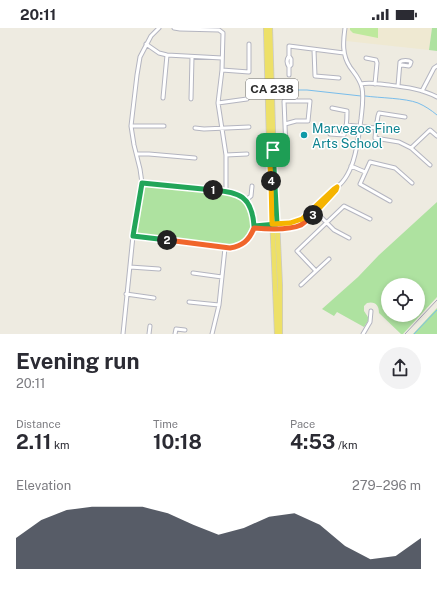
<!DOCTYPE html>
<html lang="en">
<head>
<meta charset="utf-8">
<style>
  :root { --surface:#fff; --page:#f2f2f3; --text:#2b2b33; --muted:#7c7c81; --accent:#111827 }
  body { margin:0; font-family:"Public Sans",sans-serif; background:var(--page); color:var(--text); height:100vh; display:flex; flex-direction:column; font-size:15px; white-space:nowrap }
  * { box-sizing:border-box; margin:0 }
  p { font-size:13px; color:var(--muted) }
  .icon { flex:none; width:22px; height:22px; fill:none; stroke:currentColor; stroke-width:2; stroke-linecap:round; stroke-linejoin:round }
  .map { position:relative; height:306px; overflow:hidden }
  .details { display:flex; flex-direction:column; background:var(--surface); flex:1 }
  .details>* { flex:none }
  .controls { position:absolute; left:381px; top:250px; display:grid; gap:8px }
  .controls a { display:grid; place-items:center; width:44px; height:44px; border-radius:50%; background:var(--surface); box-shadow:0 2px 6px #0003; font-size:20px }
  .pin { position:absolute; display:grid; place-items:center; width:34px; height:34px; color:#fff; margin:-17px; border-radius:8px; box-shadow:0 2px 6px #0006 }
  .km { position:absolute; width:20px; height:20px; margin:-10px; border-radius:50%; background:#222; color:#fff; font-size:11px; line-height:20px; text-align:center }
  .round { display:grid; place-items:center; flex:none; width:42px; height:42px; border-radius:21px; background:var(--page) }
  .summary { display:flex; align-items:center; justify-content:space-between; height:68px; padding:0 16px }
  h1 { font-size:22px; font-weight:700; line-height:30px }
  .stats { display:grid; grid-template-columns:repeat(3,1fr); gap:6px; height:68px; padding:4px 16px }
  .stats div { display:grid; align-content:center }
  .stats b { font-size:20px; font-weight:700 }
  .stats small { font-size:11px; font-weight:400 }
  .stats p { font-size:11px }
  .chart { height:112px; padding:8px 16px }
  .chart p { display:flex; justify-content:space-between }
  .chart svg { width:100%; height:72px; margin-top:4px; fill:var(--accent); opacity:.7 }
  .status { display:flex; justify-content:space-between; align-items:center; height:28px; padding:0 20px; background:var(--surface); direction:ltr }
  .status svg { height:11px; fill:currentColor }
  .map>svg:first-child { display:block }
</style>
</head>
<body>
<div class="status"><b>20:11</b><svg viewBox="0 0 49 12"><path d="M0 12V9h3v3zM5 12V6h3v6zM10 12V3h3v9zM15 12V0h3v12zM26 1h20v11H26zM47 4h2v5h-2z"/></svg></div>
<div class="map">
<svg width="437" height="306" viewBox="0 0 437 306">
  <rect width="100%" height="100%" fill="#eeebe1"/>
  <path fill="#efe9d2" d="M347,0h85l-3,22 -83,-9z"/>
  <path fill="#aee2a0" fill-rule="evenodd" d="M432,0h5v23l-8,-1z
    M145,157l87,9c4,2 8,3 11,7 8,8 13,29 2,38 -6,5 -13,5 -21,6l-87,-11z
    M437,174v95l-34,37h-2l-22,-21c0,-8 -4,-12 -12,-10l-3,3v5c6,9 6,7 0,16l-27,-15 -3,4 -12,-7 36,-32 21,-22zM388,257h30v30h-30z
    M437,280v26h-24z"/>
  <path fill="#bee99d" d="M350,0h28v10l-25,-5 -3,-3z"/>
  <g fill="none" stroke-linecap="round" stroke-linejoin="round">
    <path stroke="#79bdeb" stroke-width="1" d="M276,62h31l54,6
      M365,68c15,2 40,2 53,7 7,3 13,7 19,12
      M414,306l23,-24"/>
    <g stroke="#b4b5c0" stroke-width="5">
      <path id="minor" d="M174,0l6,1 39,1 4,3 -1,37 -4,33 8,52v36
        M146,16l13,9 8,2 55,3
        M314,22l1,26 24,2
        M289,28c-3,4 -2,8 0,11
        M366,30l10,2 1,3 -2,21
        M222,42l27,2v-28
        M289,47v-8l2,-2v-6l-2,-3v-10l55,7
        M361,56c9,-2 18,0 28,1 16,2 33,4 48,12
        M398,58l2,-24c2,-2 9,-2 11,0l-1,3 -1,1 -7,-1 -2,1
        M422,63l12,-23 3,-2
        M163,70l4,-43
        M191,71l1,-42
        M218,75l29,-4
        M346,97l30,3 -1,10 24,4 12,6 19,17
        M131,98h33
        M195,100l9,1 45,-2
        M376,100l2,-12 1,-3 26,4
        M330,106l14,1c3,-7 3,-16 3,-24l-15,-3
        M411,120l19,-18 7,6
        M273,122l13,-1 -2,-48h26l-2,20h-12l-11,3
        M137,126h12l46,4
        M226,127l21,-1
        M351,138l14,6
        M246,172l5,-4 1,-10
        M390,173l-30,-17 10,-22 25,6 17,15
        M315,183l19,19 15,8
        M254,197l36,-2 8,-2 8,-5 28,-27c21,-12 24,-49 27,-70 1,-10 3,-21 1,-31 -2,-9 -7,-14 -12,-21 -8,-12 -7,-25 -5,-39
        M254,200c12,1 35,2 46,-3 13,-6 26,-24 36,-35l1,-3
        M133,208l97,12c18,-3 27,-15 22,-34 -1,-4 -3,-11 -6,-14 -5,-5 -13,-7 -20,-9l-84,-8
        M130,239l29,2
        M316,243l13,-12
        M193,245l29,4
        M301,257l15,-14 -19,-20 47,-45 26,13
        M126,266l28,4
        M189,274l30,3
        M123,306l10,-98 9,-53 -2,-14 -6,-24 -3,-19 6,-51 3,-18 11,-21 8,-8
        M149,306l1,-8
        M175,306l1,-5 9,1
        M212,306l7,-29 6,-57
        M363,306l7,-12 1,-11"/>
    </g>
    <g stroke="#c9c9c9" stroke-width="6">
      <path id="major" d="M266,0l3,113 8,193
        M270,0l3,104 7,154v48"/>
    </g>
    <use href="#minor" stroke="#fff" stroke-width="3"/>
    <use href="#major" stroke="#ede068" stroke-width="4.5"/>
    <path stroke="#a4a4b7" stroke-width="1" d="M405,306l32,-34"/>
  </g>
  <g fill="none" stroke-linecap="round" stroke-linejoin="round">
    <g stroke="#fff" stroke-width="8">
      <path id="split-1" d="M213,162c26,2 39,6 41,36l23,-2 -4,-74"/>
    </g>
    <g stroke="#fff" stroke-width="8">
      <path id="split-2" d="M167,212l-34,-4 9,-53 71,7"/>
    </g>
    <g stroke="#fff" stroke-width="8">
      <path id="split-3" d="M167,212l63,8c12,-2 19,-7 24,-20 12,1 36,2 47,-3 4,-3 8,-7 12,-10"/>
    </g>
    <g stroke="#fff" stroke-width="8">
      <path id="split-4" d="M271,153l1,43 18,-1 12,-4 32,-30 3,-2 -1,3 -23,25"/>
    </g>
    <g stroke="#fff" stroke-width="8">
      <path id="split-5" d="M271,153l-2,-31h4"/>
    </g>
    <use href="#split-1" stroke="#22a559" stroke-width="5"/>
    <use href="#split-2" stroke="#22a559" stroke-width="5"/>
    <use href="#split-3" stroke="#f0652b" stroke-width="5"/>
    <use href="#split-4" stroke="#f5b400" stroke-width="5"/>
    <use href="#split-5" stroke="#f5b400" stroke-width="5"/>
  </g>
  <circle fill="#0f9aa8" stroke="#fff" stroke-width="1.5" cx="304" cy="107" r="4"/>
  <g text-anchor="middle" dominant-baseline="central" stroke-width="3" stroke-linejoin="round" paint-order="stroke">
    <rect fill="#fff" stroke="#6d6d6d" stroke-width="1" x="246" y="51" width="52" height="20" rx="3"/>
    <g font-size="12" font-weight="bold" fill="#2e2e2e">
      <text x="272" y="61">CA 238</text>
    </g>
    <g font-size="13" fill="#0d838f" stroke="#fff" text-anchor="start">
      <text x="312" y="100">Marvegos Fine<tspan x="312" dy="15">Arts School</tspan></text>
    </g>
  </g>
</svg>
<div class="controls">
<a><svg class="icon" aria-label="locate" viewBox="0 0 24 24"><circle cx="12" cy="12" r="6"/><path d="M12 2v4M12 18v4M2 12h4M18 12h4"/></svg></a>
</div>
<div class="pin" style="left:273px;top:122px;background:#1e9e55"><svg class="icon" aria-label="arrive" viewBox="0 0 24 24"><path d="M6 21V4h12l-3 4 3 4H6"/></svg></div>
<b class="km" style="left:213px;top:162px">1</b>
<b class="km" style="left:167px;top:212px">2</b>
<b class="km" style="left:313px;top:187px">3</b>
<b class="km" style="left:271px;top:153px">4</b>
</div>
<section class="details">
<div class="summary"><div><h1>Evening run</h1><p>20:11</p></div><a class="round"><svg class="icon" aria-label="share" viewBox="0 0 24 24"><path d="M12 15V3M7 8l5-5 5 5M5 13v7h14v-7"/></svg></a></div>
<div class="stats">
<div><p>Distance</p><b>2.11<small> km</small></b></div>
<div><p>Time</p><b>10:18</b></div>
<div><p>Pace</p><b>4:53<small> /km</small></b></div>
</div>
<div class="chart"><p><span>Elevation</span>279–296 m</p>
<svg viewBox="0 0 160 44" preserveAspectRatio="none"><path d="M0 44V25L10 14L20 8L30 6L40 6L50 6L60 10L70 17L80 23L90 19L100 12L110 10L120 17L130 30L140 38L150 36L160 25V44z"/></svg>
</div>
</section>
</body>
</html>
